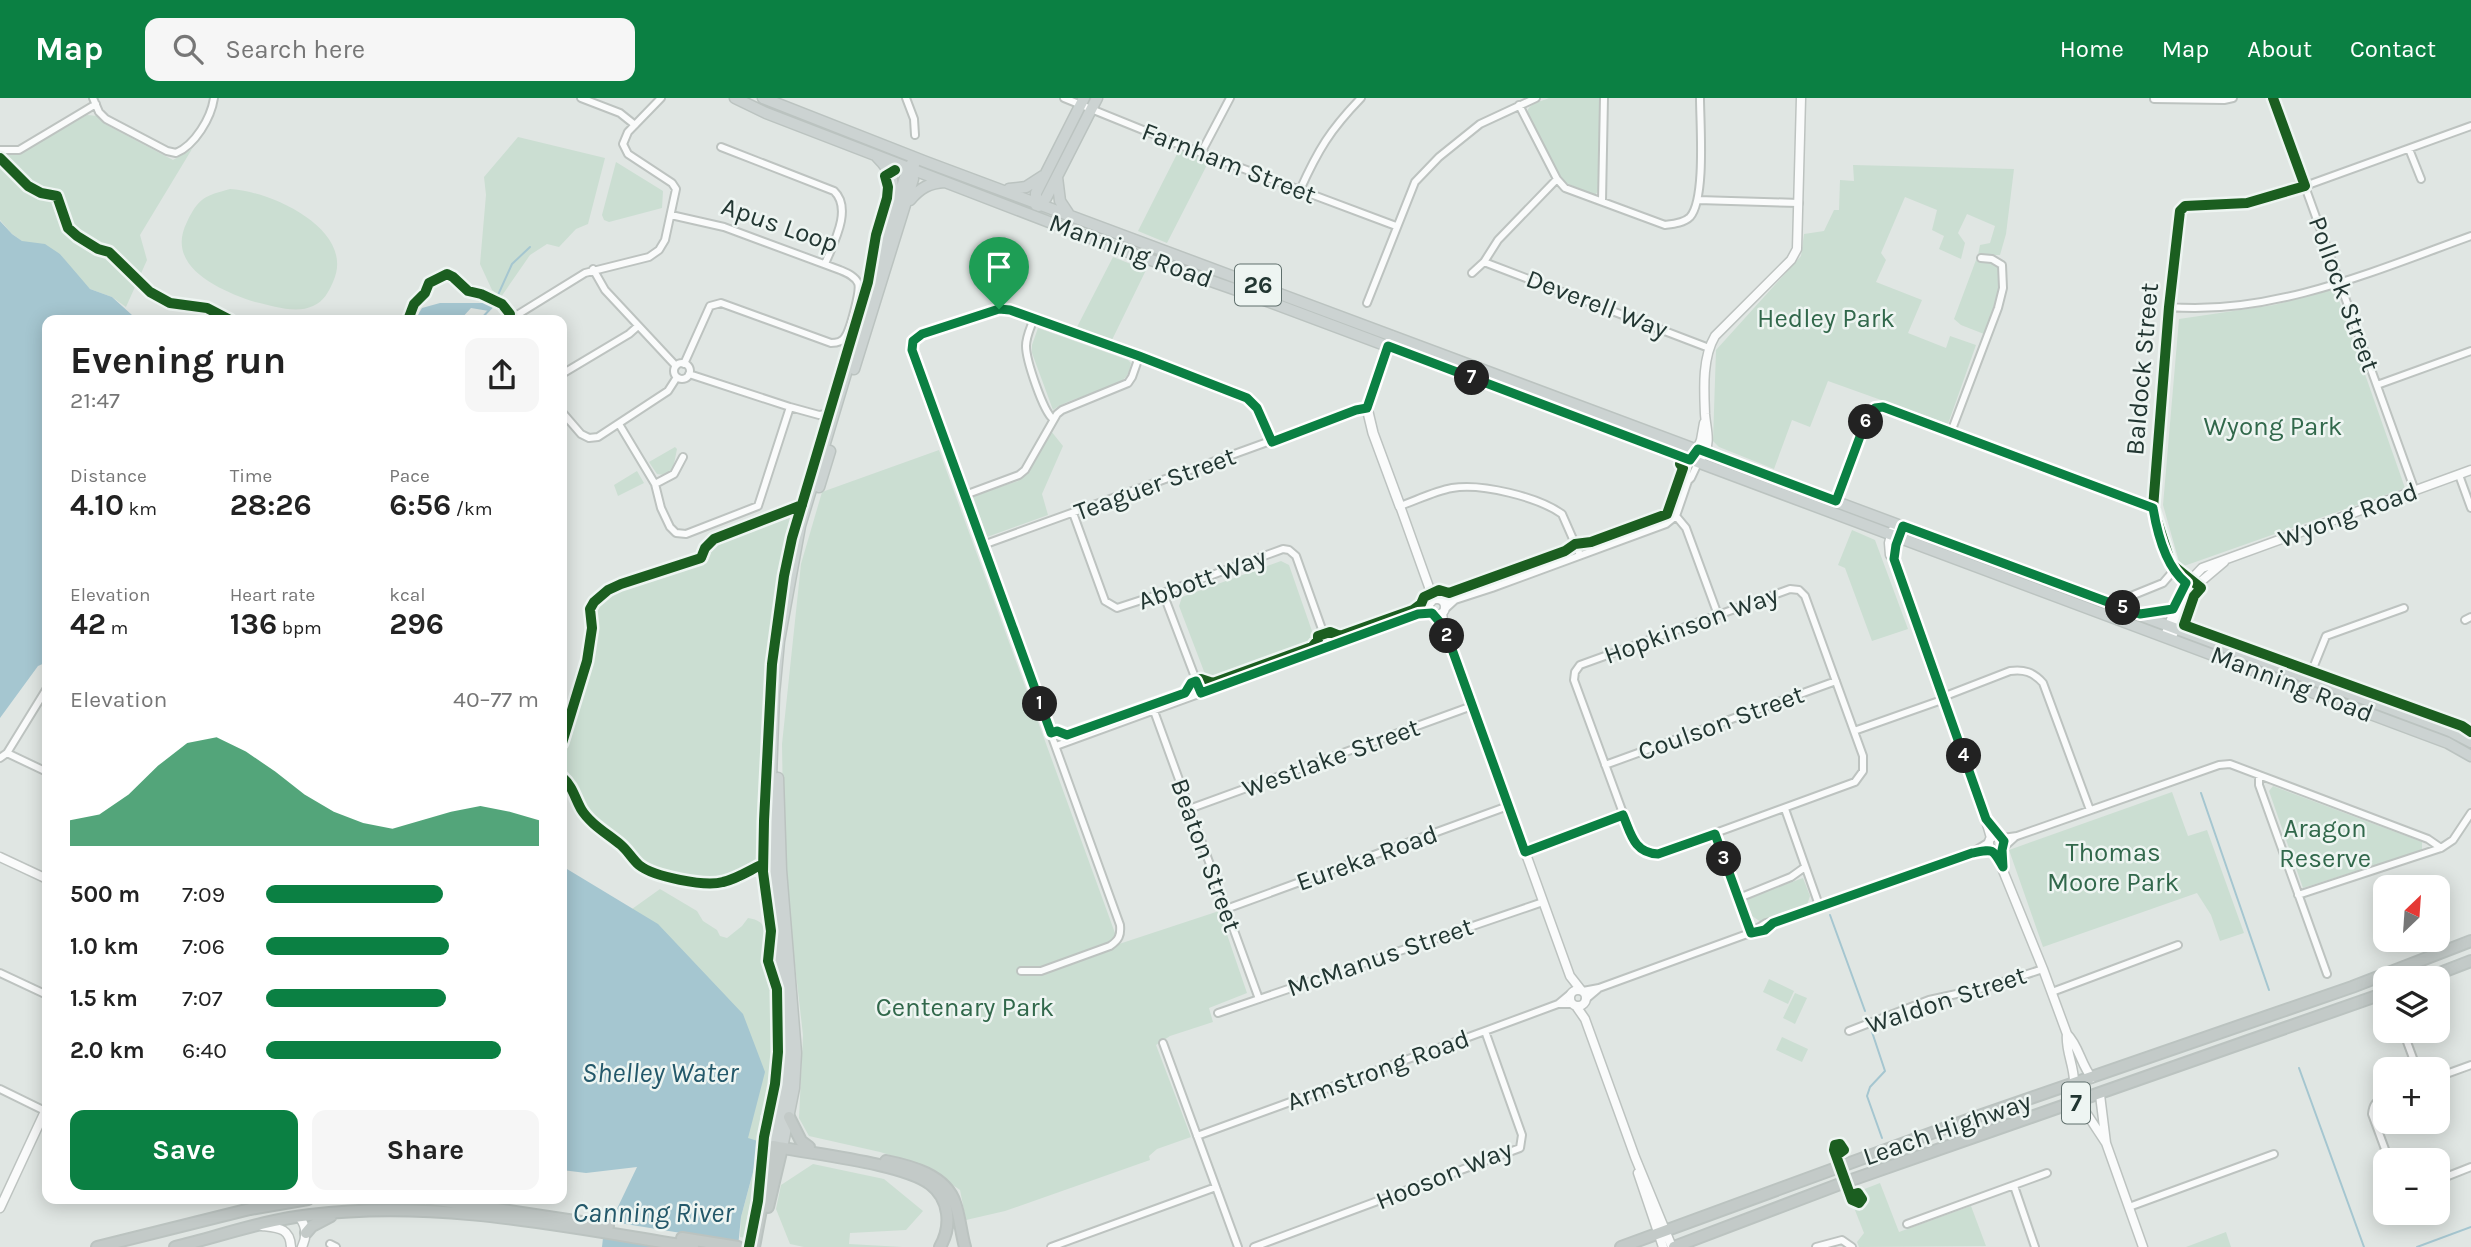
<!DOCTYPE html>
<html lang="en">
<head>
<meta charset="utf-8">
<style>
  :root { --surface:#fff; --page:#f6f6f6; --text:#222; --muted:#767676; --accent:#0b8043 }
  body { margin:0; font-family:Karla,sans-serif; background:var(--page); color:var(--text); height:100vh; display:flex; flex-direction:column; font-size:26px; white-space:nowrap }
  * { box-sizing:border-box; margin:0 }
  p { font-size:23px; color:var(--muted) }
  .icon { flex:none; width:38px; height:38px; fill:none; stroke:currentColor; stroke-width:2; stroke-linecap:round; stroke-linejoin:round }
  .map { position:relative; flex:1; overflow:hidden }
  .panel { position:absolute; left:42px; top:217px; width:525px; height:889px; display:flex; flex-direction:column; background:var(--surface); border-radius:14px; box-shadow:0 4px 18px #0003 }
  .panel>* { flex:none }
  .needle { width:46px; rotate:25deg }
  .fabs { position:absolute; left:2373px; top:777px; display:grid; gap:14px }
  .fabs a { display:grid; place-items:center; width:77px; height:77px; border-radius:14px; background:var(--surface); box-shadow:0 4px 18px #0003; font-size:35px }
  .pin { position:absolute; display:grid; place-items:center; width:60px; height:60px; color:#fff; margin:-72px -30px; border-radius:50% 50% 50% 0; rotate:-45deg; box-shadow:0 0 7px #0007 }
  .pin .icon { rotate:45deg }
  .km { position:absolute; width:35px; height:35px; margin:-18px; border-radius:50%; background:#222; color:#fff; font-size:19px; line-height:35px; text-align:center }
  .round { display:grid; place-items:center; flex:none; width:74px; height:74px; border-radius:14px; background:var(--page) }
  .head { display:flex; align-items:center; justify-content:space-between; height:119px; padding:0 28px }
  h1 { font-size:38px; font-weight:700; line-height:52px }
  .metrics { display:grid; grid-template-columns:repeat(3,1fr); gap:10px; height:119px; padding:7px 28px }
  .metrics div { display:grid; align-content:center }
  .metrics b { font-size:30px; font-weight:700 }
  .metrics small { font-size:19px; font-weight:400 }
  .metrics p { font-size:19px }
  .chart { height:196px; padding:14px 28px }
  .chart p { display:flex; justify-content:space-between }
  .chart svg { width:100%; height:126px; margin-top:7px; fill:var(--accent); opacity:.7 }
  .action { display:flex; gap:14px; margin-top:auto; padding:14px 28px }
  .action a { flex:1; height:80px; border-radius:14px; background:var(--accent); color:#fff; font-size:28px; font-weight:700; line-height:80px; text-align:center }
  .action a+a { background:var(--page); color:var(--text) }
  ul { padding:0 28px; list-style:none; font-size:23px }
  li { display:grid; grid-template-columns:112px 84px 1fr; align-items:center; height:52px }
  li i { height:18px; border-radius:9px; background:var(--accent) }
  header { display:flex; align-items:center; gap:42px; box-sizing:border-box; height:98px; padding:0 35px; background:var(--accent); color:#fff }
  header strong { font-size:33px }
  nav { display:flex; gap:38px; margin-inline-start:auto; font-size:24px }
  .search { width:490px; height:63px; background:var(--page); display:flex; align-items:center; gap:18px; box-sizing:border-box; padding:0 24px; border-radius:14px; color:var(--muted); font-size:26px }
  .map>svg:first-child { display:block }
</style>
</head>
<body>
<header>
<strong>Map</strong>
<div class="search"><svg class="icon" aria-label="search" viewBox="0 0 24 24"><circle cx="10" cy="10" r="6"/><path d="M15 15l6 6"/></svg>Search here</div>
<nav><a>Home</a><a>Map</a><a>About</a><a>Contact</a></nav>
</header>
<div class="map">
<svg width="2471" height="1149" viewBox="0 0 2471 1149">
  <rect width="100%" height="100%" fill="#e0e6e3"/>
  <path fill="#cbded2" d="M1549,0h52l-2,91 -3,5h-4l-28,-12 -37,-67c0,-12 13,-13 22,-17z
    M87,17l11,1 7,8 68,36 19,-11 -52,86 7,25 -21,47 -14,-10 -22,-8 -9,-8 -21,-27 -37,-12 -12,-9 -11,-13v-69l11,3 20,-7z
    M518,39l87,21 -17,66 -12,5 -17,18 -12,-3 -17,11 -29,42 -9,-7 -12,-26 6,-69 -2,-18z
    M1179,52l30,11 -42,82 -29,-12z
    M616,64l47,29 -1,17 -53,14 -5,-2 -2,-5z
    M1853,67l161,4 -8,65 -6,21h-22l2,-10 10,-2 5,-17 -28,-12 -9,19 7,10 -4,16 -22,-10 5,-13 -12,-6 5,-20 -32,-13 -24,56 5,7 -10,22 46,18 -14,33 38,15 4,-12 26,9 -28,79 -120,-43 -18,46 -18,-7 -18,49 -55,-22 -6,-6 3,-91 85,-94 3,-22 20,-3 10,-21h5l1,-30 14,1z
    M230,91c41,2 127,41 103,93 -5,11 -9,19 -20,24 -17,8 -40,0 -58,-4 -34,-11 -91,-35 -68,-80 12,-25 18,-26 43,-33z
    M1113,159l33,13 -34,70 -35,-13z
    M1976,162l18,3 5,4c2,24 -7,45 -15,67l-23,-9 -7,-6z
    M2335,191l70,199 -221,78 -4,-1 -17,-60 16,-186 95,-14z
    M1038,230l90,32 3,3c-1,5 -2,11 -6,15 -12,13 -54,18 -72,32l-21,-57v-8z
    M1051,333l12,15 -21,48 6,21 -61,22 -14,-41 45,-15z
    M675,349l2,2 -4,20 -9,6 -7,-1 -8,-12z
    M939,352l180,494 100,-33 28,82 -38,15 4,14 -43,14 -14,9 35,92 -34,12 -8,7 1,4 -145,51 -39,9 -6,-30 -35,-24 -45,-14 -71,-16 -10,-18 4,-83 -19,-166 -2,-125 19,-180 21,-72z
    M637,373l7,12 -26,13 -4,-11z
    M796,412l-8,30 -19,105 -8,218 -32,16 -14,3 -25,-3 -49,-15 -7,-10 -28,-25 -20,-21 -9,-22 -13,-15 -2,-13 14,-38 2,-16 9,-28 7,-32 2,-14 -3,-17 7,-13 28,-16 17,-3 33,-13 17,-2 22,-25 32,-11z
    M1852,432l23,10 33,89 -36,12 -27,-73 -7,-3z
    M1281,463l8,4 24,69 -2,7 -100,37 -6,-4 -26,-68 3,-9z
    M2273,688l149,56v8l-119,38 -34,-97z
    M2172,694l16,44 19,-6 37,103 -24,8 -9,-26 -14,-22 -154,54 -34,-97z
    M1803,780l7,18 -3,9 -46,17 -9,-6 -7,-17z
    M660,791l37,22 6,10 14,9 3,6 7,2 15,-12 6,-8c28,4 11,24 14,43 2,12 11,23 13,35 8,39 -2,82 -9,120l-6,-1 2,34 -15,70 -1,19 -6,-1 1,-20 20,-74 -13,-4 -116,-230z
    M1769,881l25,12 -6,13 -25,-12z
    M1795,895l12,5 -12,26 -12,-6z
    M1782,939l26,12 -6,13 -26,-12z
    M813,1066l71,15 39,32 -17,19 -56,3 -1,11 54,3h-99l-14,-3 -14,-35 5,-24z
    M1880,1085l19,49 72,-26 15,40 -127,1 -2,-5 7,-9 -15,-38z
    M2226,1134l5,15h-45z"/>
  <path fill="#a5c6d0" d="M0,123l12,13 10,7 23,3 15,10 30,35 22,8 20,18 12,5h-97v342l-9,4 -38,52z
    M440,205h46l7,3 -4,5 -18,-3 -11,12h-45l7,-12z
    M562,768l96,58 85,90 22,58 -17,66 13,4 -20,75 -3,30h-136l1,-9 34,-71 -51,6 -24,-3z"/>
  <path fill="#e0e6e3" d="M607,1123l136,22 -1,4h-81l-61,-10z"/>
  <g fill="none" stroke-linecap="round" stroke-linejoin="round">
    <path stroke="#a5c6d0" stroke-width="2" d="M480,222l13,-14 19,-42 18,-17
      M2201,695l68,197
      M1830,817l35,96
      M1872,934l13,39 -15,16 -3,9 15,42
      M2299,970l65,179
      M2417,1149l54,-20"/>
    <g stroke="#bdc3c0" stroke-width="10">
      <path id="minor" d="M93,0l6,14 7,7 61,32 9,2c19,-8 35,-35 38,-55
        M581,0l39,15 15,12
        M906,0l8,21 1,16
        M1064,0l116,47 216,81
        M2273,0l142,393
        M2154,1l70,1 9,-2
        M1519,7l38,74 8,9 100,37c8,-1 19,-2 25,-8 16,-18 10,-94 10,-119
        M721,49l113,44c19,18 -1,53 -9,73
        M2409,51l12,30
        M0,52h19l77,-46
        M1201,55l29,-55
        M1300,92c18,-40 30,-60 61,-92
        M1698,102l101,3
        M1602,103l2,-103
        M671,117l53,12 116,43c7,3 15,6 18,13 3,7 -8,47 -13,54 -3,5 -9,6 -14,6l-110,-40 -11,3 -26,58
        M1484,164l225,86
        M593,171l12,21 71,76
        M1472,175l12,-11 14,-22 59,-61
        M1367,205l48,-121 24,-25 41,-33 56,-26
        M2169,209c102,9 208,-37 302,-71
        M1034,220c-3,9 -8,18 -8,28 0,14 17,65 27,73
        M509,222l76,-47 64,-16 10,-7 6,-10 11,-51 -4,-6 -44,-29 -5,-10 5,-12 33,-34
        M674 273a8 8 0 1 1 16 0a8 8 0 1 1-16 0Z
        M562,276l67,-40 9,-8
        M689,276l101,33 29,8 15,-2
        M2377,287l94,-34
        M562,314l19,22 8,4 9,-1 70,-46 9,-14
        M619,326l36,60 6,24 9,19 6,6 10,1 72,-28 32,-99
        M1951,334l47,-124 5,-20 -1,-23 -10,-6 -11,-1
        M1698,365l-7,15 -3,3 -12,35 10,12 32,87
        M2459,377l12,33
        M1688,383l-2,-5 4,-16
        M655,386l19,-10 9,-17
        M965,397l54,-20 6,-5 32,-56 5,-4 66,-27 4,-6 7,-20
        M1836,403l33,-86 4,-6 10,-2 270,101
        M1400,408c17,-6 35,-15 52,-18 30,-5 86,9 110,26l18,41
        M1073,415l32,88 12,7 46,-15 120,-44 6,1 7,6 32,90
        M983,447l373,-135 11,-2
        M2189,488l-9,-8 -12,-20 -15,-50 16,-201 11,-96 5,-5 62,-3 58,-17 166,-60
        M1790,491l9,1 6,6 58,160v15l-8,11 -197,72 -11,-1 -13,-10 -60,-163 1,-8 5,-7z
        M1163,495l38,100
        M2131,498l32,-13 12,-14
        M1442,502h13l37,-12 174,-64 10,-8
        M1444,512l11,-10
        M2465,522l6,-3
        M2309,580l17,-42 78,-28
        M1154,613l105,288
        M1854,633l85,-30 9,-6 62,-24c14,-2 23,1 33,12l47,127
        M1056,648l362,-132 14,-1
        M7,655l40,19
        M0,660l7,-5 40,-65
        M1605,667l231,-84
        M2259,677v10l68,189
        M1189,711l283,-103
        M1785,711l35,99
        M1715,736l35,99
        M2003,740l14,-2 202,-71 11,-1 198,75 13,9
        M2005,748l10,-9
        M1525,754l98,-37
        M1973,754l16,-10
        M2298,797l143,-47 12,-8 18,-27
        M1739,800l52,-21 14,-10
        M1226,811l282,-103
        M1750,835l16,-10 54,-15 152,-55 20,-3
        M1021,873h20l69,-25c9,-6 11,-11 10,-21l-208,-575 1,-9 9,-7 66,-23 22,-1 129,47 108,41 10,10 15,34
        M0,875l47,22
        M1583,893l16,-3 151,-55 10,-1 13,-9
        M2052,894l126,-47
        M1585,902l13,-11
        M1558,906h14
        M1218,915l325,-111
        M1849,933l80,-31 55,-12 59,-19
        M2403,933l14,38
        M1163,945l75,204
        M2438,979l33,-12
        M0,991l47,23
        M2385,999c-9,4 -12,7 -13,17l17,46
        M1197,1038l288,-105 73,-27 12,-10
        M2438,1082l33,-13
        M2014,1088l21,61
        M2129,1109l145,-53
        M1907,1126l140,-51
        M330,1146l6,3
        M1051,1149l165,-60
        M1254,1149l266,-99 2,-13 -37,-104
        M1816,1149l26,-7 10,7"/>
    </g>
    <g stroke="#bdc3c0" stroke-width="11">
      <path id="tertiary" d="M1695,356l6,-14 3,-17
        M1702,359c10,-14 4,-28 3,-43 -1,-25 -3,-56 10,-78l76,-76 6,-11 4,-151
        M1400,408l29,81 2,15
        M1892,433l-3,12 1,12 4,4 84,234 13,45
        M1894,461l2,-14 7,-19
        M1429 509a8 8 0 1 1 16 0a8 8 0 1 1-16 0Z
        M1442,515l2,14 126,349 11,14
        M2140,516l33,-5
        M2165,538l17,-47 20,-21 269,-98
        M2171,541l21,-50 32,-27
        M1989 745a8 8 0 1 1 16 0a8 8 0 1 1-16 0Z
        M1995,753l48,118 24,65c-2,17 8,33 7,50
        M0,759l47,22
        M1570 900a8 8 0 1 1 16 0a8 8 0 1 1-16 0Z
        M1576,908l9,13 50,138 37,90
        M2067,936c12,12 14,31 25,44
        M2100,997l6,48 37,104
        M2079,1004l27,41
        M1638,1075l25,74
        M0,1110l47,-101
        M299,1119c8,9 8,19 3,30
        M262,1128c17,2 28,2 29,21"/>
    </g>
    <g stroke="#bdc3c1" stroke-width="12">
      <path id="secondary" d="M1392,238l-25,72 6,25 27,73"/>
    </g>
    <g stroke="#bbc3c0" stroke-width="13">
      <path id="primary" d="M735,0l31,15 348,134 137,48 1197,448 23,13
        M763,0l163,64 1524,569 21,11
        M877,59c16,16 19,26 13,48
        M1057,79l3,24 8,12
        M1009,91l17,-2 17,-11
        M910,102c10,-12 19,-17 35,-18
        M1036,107v-12l48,-95
        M1039,108l7,-8 51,-100
        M854,271l59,-190 -1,-16
        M819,389l11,-36
        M778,680l3,92 15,183 -2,35 -12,60
        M773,1048l12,-60 3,-31 -16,-184 -2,-65 4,-112 5,-53 21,-115 100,-332 6,-20 8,-9"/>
    </g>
    <g stroke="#bbc3c0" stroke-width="14">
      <path id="trunk" d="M2427,880l44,-17
        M789,1019l12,24 8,6
        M886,1063c25,5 60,14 69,42 5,14 6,30 10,44
        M431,1101l177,27
        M768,1109l14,-59
        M306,1135l6,-7 19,-10
        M682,1140l56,9
        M97,1149l153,-38 58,-10
        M175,1149c45,-11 90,-27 135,-32 129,-16 256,12 383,32
        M754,1149l19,-101c38,8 129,17 157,38 20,15 22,42 10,63
        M1621,1149l349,-128 382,-132 119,-46
        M1674,1149l166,-63 545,-191"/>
    </g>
    <use href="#minor" stroke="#fafbfb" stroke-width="6"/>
    <use href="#tertiary" stroke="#fafbfb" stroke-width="8"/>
    <use href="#secondary" stroke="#fafbfb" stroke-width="9"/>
    <use href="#primary" stroke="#ccd3d2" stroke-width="10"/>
    <use href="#trunk" stroke="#c3cac8" stroke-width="10"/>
    <g stroke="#eef5f2" stroke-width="15">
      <path id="cycleway" d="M2273,0l32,88 -58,17 -62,3 -5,5 -11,96 -16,201 18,56 30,24 -7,8 -10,29 278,101 9,6
        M0,60l28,28 13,7 16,3 11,32 9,8 21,13 11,3 41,40 20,11 37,5 23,12
        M408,222l6,-16 11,-11 4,-10 18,-9 6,3 15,14 13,3 21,10 8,10
        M1051,635l6,-2 10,4 118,-42 7,-11 9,-3 12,4 99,-36 6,-7v-4l12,-4 10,4 73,-26 8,-6 3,-7 15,-7 10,3 116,-42 10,-7 16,-2 76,-28 16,-46 -3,-4
        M562,645l25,-82 5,-33 -2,-19 4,-7 14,-12 13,-6 80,-26 4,-10 9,-9 88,-34
        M562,679c11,10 12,19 19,32 9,15 27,25 40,36 7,6 12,15 18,20 15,12 66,22 84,17 14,-3 27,-12 40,-18
        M1837,1057l7,-5 -4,-6 -5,1 -1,5 18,50 7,3 3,-4 -4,-6 -7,2
        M749,1149l9,-46 6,-64 11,-53 3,-32 -1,-63 -9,-28 3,-30 -8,-59 1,-51 8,-157 12,-88 8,-38 76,-256 8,-47 11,-37 1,-11 -3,-11 10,-6"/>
    </g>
    <use href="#cycleway" stroke="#1b5e20" stroke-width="10"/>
  </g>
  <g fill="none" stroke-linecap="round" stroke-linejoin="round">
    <g stroke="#fff" stroke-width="14">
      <path id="route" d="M999,211l11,1 129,46 108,42 10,10 15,34 84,-32 11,-2 21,-62 302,114 8,-11 138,52 32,-86 7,-7 8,-1 270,101c4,24 13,59 33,75l-13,26 -33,5 -237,-88 -7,19 -2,14 92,260 18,22 -2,9 1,17c-11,-19 -9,-18 -31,-14l-199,70 -8,7 -14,3 -36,-99 -57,20c-24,-1 -27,-20 -35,-39l-98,37 -81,-225 -12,-14 -14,1 -217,79 -5,-12 -5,2 -6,10 -118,42 -10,-4 -6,2 -139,-383 1,-9 9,-7z"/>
    </g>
    <use href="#route" stroke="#0b8043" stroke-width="9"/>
  </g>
  <g text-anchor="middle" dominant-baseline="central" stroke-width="5" stroke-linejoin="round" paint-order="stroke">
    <g fill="#eef5f2" stroke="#5f6f6c" stroke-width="2">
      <rect x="1235" y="166.5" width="46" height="41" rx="5"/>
      <rect x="2062" y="984.5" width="28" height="41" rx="5"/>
    </g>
    <g font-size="24" font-weight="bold" fill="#223632">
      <text x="1258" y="187">26</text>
      <text x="2076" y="1005">7</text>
    </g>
    <g font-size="26" fill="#223632" stroke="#eef5f2">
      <text transform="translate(1229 65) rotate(21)">Farnham Street</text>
      <text transform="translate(780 127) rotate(19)">Apus Loop</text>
      <text transform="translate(1131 153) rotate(20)">Manning Road</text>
      <text transform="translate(2344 196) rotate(70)">Pollock Street</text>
      <text transform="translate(1597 206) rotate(21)">Deverell Way</text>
      <text transform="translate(2142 271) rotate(-85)">Baldock Street</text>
      <text transform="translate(1155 386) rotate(-20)">Teaguer Street</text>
      <text transform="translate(2348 417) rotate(-20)">Wyong Road</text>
      <text transform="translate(1202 481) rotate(-20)">Abbott Way</text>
      <text transform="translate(1691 527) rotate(-20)">Hopkinson Way</text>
      <text transform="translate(2292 586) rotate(21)">Manning Road</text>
      <text transform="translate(1721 625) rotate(-20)">Coulson Street</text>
      <text transform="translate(1331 660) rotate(-20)">Westlake Street</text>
      <text transform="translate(1206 757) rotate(70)">Beaton Street</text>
      <text transform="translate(1367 760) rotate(-20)">Eureka Road</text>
      <text transform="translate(1380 859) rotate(-19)">McManus Street</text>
      <text transform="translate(1946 902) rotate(-18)">Waldon Street</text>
      <text transform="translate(1378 972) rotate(-20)">Armstrong Road</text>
      <text transform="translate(1947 1031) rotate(-19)">Leach Highway</text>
      <text transform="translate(1444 1077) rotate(-22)">Hooson Way</text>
    </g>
    <g font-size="26" fill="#31684b" stroke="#eef5f2">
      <text x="1826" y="220">Hedley Park</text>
      <text x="2273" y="328">Wyong Park</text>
      <text x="2325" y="730">Aragon<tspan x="2325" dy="30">Reserve</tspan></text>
      <text x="2113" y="754">Thomas<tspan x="2113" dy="30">Moore Park</tspan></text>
      <text x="965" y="909">Centenary Park</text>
    </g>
    <g font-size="28" font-style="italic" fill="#23586a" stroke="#eef5f2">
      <text x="660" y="974">Shelley Water</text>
      <text x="653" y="1114">Canning River</text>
    </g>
  </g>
</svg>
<div class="fabs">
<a><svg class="needle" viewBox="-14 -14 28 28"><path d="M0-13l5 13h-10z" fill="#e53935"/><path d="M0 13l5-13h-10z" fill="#767676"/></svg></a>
<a><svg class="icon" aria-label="layers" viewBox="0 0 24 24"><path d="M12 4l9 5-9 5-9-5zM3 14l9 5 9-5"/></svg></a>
<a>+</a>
<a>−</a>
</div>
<div class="pin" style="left:999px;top:211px;background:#1e9e55"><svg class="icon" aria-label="arrive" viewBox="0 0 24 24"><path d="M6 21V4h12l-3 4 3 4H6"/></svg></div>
<b class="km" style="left:1040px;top:606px">1</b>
<b class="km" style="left:1447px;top:538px">2</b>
<b class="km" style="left:1724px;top:761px">3</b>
<b class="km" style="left:1964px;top:658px">4</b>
<b class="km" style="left:2123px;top:510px">5</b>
<b class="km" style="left:1866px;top:324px">6</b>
<b class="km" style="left:1472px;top:280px">7</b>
<section class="panel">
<div class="head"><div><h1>Evening run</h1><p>21:47</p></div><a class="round"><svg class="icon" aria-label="share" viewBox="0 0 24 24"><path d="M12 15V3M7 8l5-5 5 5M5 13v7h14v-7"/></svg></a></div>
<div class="metrics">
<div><p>Distance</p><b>4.10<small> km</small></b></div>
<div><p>Time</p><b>28:26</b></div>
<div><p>Pace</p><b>6:56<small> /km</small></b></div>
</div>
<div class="metrics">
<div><p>Elevation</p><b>42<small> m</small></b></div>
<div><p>Heart rate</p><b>136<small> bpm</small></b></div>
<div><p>kcal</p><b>296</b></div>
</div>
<div class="chart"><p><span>Elevation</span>40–77 m</p>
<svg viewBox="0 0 160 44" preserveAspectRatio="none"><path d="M0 44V35L10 33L20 26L30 16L40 8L50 6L60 11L70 18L80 26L90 32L100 36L110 38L120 35L130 32L140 30L150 32L160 35V44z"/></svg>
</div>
<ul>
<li><b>500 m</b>7:09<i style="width:65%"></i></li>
<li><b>1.0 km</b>7:06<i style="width:67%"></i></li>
<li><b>1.5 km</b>7:07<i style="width:66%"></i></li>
<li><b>2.0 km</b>6:40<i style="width:86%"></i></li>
</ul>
<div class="action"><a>Save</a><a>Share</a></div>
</section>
</div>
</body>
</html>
